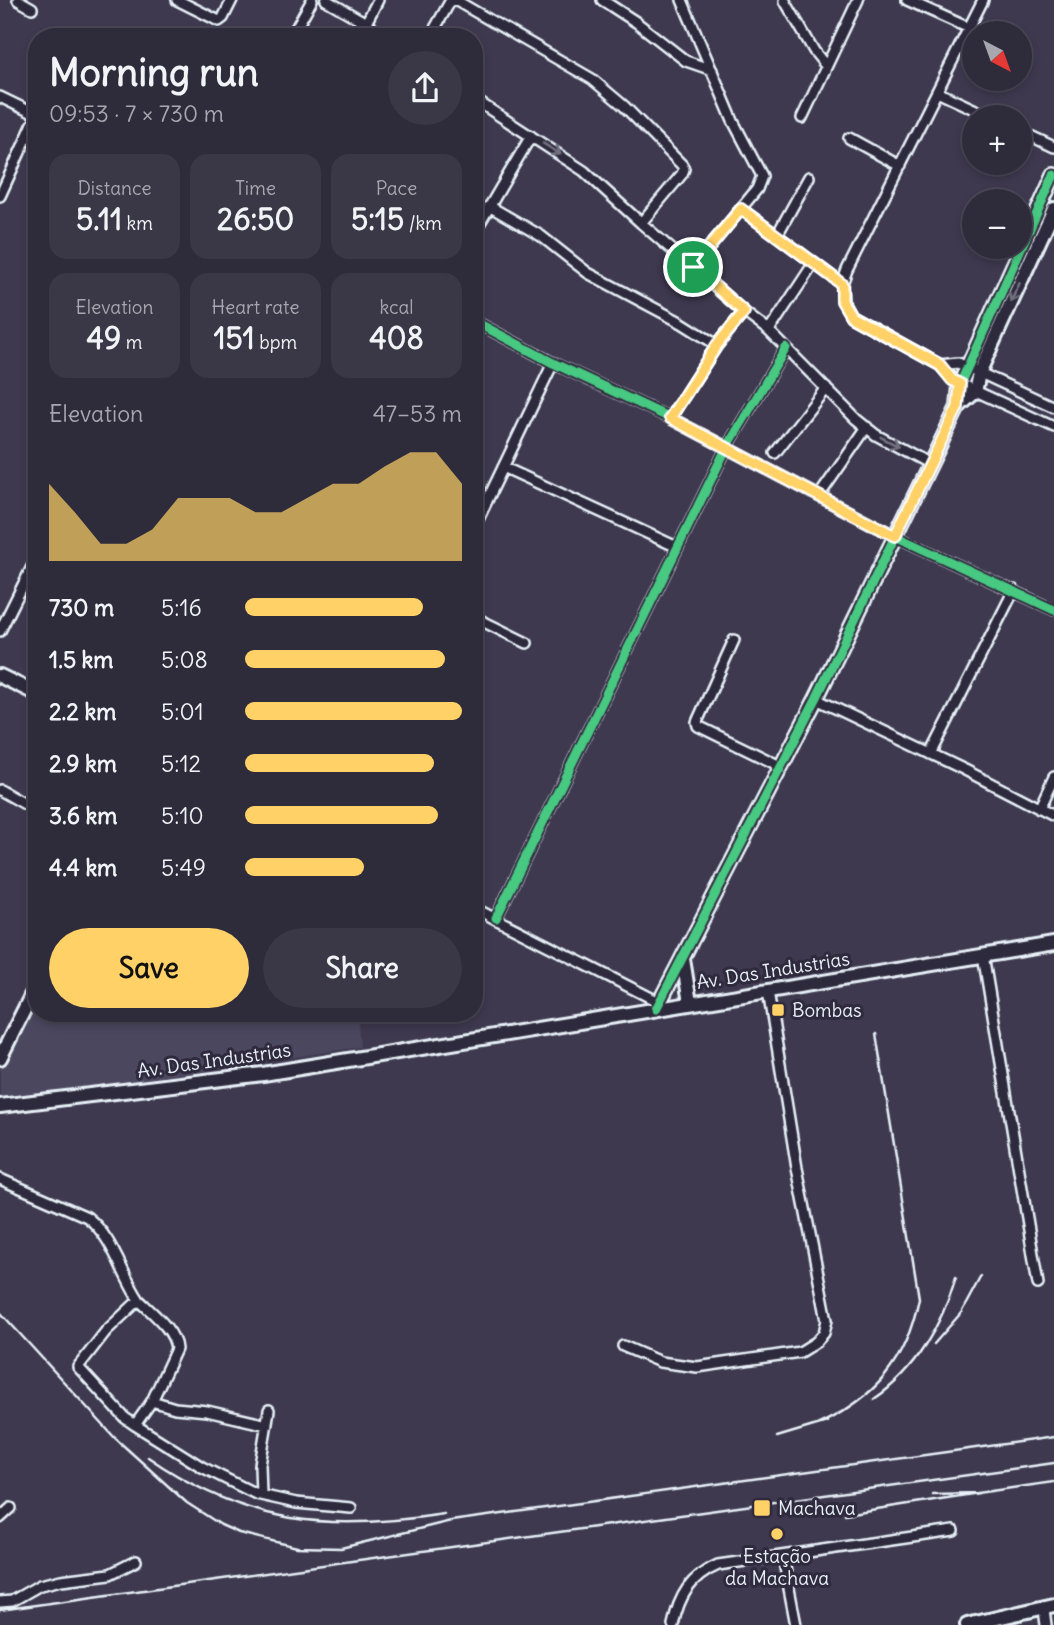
<!DOCTYPE html>
<html lang="en">
<head>
<meta charset="utf-8">
<style>
  :root { --surface:#2e2b3b; --page:#3a3746; --text:#f1f3f6; --muted:#a7a7af; --line:#494755; --accent:#ffd166 }
  body { margin:0; font-family:Delius,sans-serif; background:var(--page); color:var(--text); height:100vh; display:flex; flex-direction:column; font-size:26px; white-space:nowrap }
  * { box-sizing:border-box; margin:0 }
  p { font-size:23px; color:var(--muted) }
  .icon { flex:none; width:38px; height:38px; fill:none; stroke:currentColor; stroke-width:2; stroke-linecap:round; stroke-linejoin:round }
  .map { position:relative; flex:1; overflow:hidden }
  .sheet { position:absolute; left:28px; top:28px; width:455px; height:994px; display:flex; flex-direction:column; background:var(--surface); border-radius:28px; box-shadow:0 4px 10px #0003,0 0 0 2px var(--line) }
  .sheet>* { flex:none }
  .needle { width:46px; rotate:139deg }
  .fabs { position:absolute; left:962px; top:21px; display:grid; gap:14px }
  .fabs a { display:grid; place-items:center; width:70px; height:70px; border-radius:50%; background:var(--surface); box-shadow:0 4px 10px #0003,0 0 0 2px var(--line); font-size:35px }
  .pin { position:absolute; display:grid; place-items:center; width:60px; height:60px; color:#fff; margin:-30px; border:4px solid #fff; border-radius:50%; box-shadow:0 2px 7px #0007 }
  .round { display:grid; place-items:center; flex:none; width:74px; height:74px; border-radius:37px; background:var(--page) }
  .summary { display:flex; align-items:center; justify-content:space-between; height:119px; padding:0 21px }
  h1 { font-size:38px; font-weight:700; line-height:52px }
  .metrics { display:grid; grid-template-columns:repeat(3,1fr); gap:10px; height:119px; padding:7px 21px }
  .metrics div { display:grid; align-content:center; border-radius:18px; background:var(--page); text-align:center }
  .metrics b { font-size:30px; font-weight:700 }
  .metrics small { font-size:19px; font-weight:400 }
  .metrics p { font-size:19px }
  .chart { height:196px; padding:14px 21px }
  .chart p { display:flex; justify-content:space-between }
  .chart svg { width:100%; height:126px; margin-top:7px; fill:var(--accent); opacity:.7 }
  .cta { display:flex; gap:14px; margin-top:auto; padding:14px 21px }
  .cta a { flex:1; height:80px; border-radius:42px; background:var(--accent); color:#111; font-size:28px; font-weight:700; line-height:80px; text-align:center }
  .cta a+a { background:var(--page); color:var(--text) }
  ul { padding:0 21px; list-style:none; font-size:23px }
  li { display:grid; grid-template-columns:112px 84px 1fr; align-items:center; height:52px }
  li i { height:18px; border-radius:9px; background:var(--accent) }
  .map>svg:first-child { display:block }
</style>
</head>
<body>
<div class="map">
<svg width="1054" height="1625" viewBox="0 0 1054 1625">
  <rect width="100%" height="100%" fill="#3e394f"/>
  <filter id="ink" filterUnits="userSpaceOnUse"><feTurbulence type="fractalNoise" baseFrequency=".0143" numOctaves="2"/><feDisplacementMap in="SourceGraphic" scale="14" xChannelSelector="R" yChannelSelector="G"/><feConvolveMatrix kernelMatrix="1 2 1 2 8 2 1 2 1" color-interpolation-filters="sRGB"/></filter>
  <g filter="url(#ink)">
    <path fill="#4c465e" d="M37,993v20h320l3,34 -241,37 -114,15 -5,-3v-29z"/>
    <g fill="none" stroke-linecap="round" stroke-linejoin="round">
      <g stroke="#e8f1f8" stroke-width="14">
        <path id="street" d="M18,0l14,8
          M177,0l42,21 4,-3 9,-18
          M326,0l40,23 17,14
          M455,0l137,79 32,27 58,59 2,4 -2,5 -41,49
          M602,0l34,22 50,39 26,9
          M682,0l51,121 29,55 -5,13 -64,78
          M907,0l62,28
          M983,0l-136,270 -5,14 1,17 8,15 89,49 16,17 98,45
          M785,1l29,50 12,15
          M366,23l12,-23
          M295,29l8,8
          M291,37l21,-37
          M430,37l21,-37
          M937,92l54,25
          M0,97l37,18
          M474,99l110,72 57,52 103,89 25,19 87,88 20,16 54,29
          M802,118l56,-118
          M1020,131l34,16
          M849,138l51,28
          M0,196l37,-81
          M489,206l52,30 47,37 94,50 35,22
          M741,209l101,75
          M474,233l57,-97
          M777,235l32,-58
          M474,321l79,42 117,55 225,118 159,74
          M769,331l45,-68
          M940,365l18,-2 7,3 89,41
          M670,418l47,-73 27,-33
          M775,453l51,-65
          M503,467l174,80
          M819,496l48,-69
          M474,528l79,-165
          M474,617l53,26
          M0,631l37,-74
          M734,640l-37,82 1,4 84,41
          M816,699l149,71 89,46
          M931,754l83,-164
          M0,790l37,21
          M1039,809l15,-32
          M474,908l187,95
          M496,918l230,-469 60,-101
          M983,955l55,329
          M0,1179l87,38c26,20 34,56 52,83l-33,31 -28,36 47,51 10,7 17,-24 24,-52c-1,-19 -24,-36 -37,-49
          M623,1346l37,16 37,5 103,-15 16,-10 8,-9 3,-13 -30,-152 -29,-177
          M152,1401l23,7 32,3 60,14
          M135,1425l67,42 54,27 40,9 55,5
          M261,1495l-1,-30 9,-55
          M0,1518l11,-10
          M783,1557l13,68
          M0,1602l12,-1 28,-16 21,-5 49,-6 26,-13
          M1044,1609l2,16
          M673,1625c6,-29 17,-48 45,-60l236,-34"/>
      </g>
      <g stroke="#e8f1f8" stroke-width="18">
        <path id="secondary" d="M958,407l17,-15 4,-19 75,-164
          M0,676l37,18
          M683,959l7,44
          M656,1009l160,-310 142,-292 2,-23 94,-209
          M0,1058l37,-74
          M0,1106l263,-32 791,-130
          M967,1625l87,-20"/>
      </g>
      <use href="#street" stroke="#2f2a3d" stroke-width="9"/>
      <use href="#secondary" stroke="#2f2a3d" stroke-width="12"/>
      <path stroke="#e8f1f8" stroke-width="2.5" d="M0,1312l115,126 72,65 34,22 18,8 58,14 44,1 110,-27 603,-84
        M934,1344l27,-31 20,-37
        M874,1399c41,-27 68,-75 82,-122
        M817,1425c59,-27 89,-63 102,-127l-43,-264
        M777,1437l50,-15
        M148,1457c98,68 181,75 296,57
        M977,1493l77,-11
        M845,1514l134,-21 -47,1
        M0,1610l1054,-147"/>
      <g stroke="#2f2a3d" stroke-width="13">
        <path id="cycleway" d="M474,321l79,42 117,55 225,118 159,74
          M496,918l230,-469 60,-101
          M656,1009l160,-310 142,-292 2,-23 94,-209"/>
      </g>
      <use href="#cycleway" stroke="#46c982" stroke-width="9"/>
    </g>
    <defs><path id="oneway-shaft" d="M-6 0H5M1.5-3L5.5 0L1.5 3" fill="none" stroke-width="1.6" stroke-linecap="round" stroke-linejoin="round" transform="scale(1.75)"/></defs>
    <g stroke="#70707e">
      <use href="#oneway-shaft" transform="translate(552 149) rotate(32)"/>
      <use href="#oneway-shaft" transform="translate(1015 293) rotate(115)"/>
      <use href="#oneway-shaft" transform="translate(890 442) rotate(28)"/>
    </g>
  </g>
  <g fill="none" stroke-linecap="round" stroke-linejoin="round" filter="url(#ink)">
    <g stroke="#fff" stroke-width="14">
      <path id="route" d="M741,209l101,75v17l9,15 89,49 12,15 8,4 -2,23 -63,129 -225,-118 47,-73 27,-33 -51,-45z"/>
    </g>
    <use href="#route" stroke="#ffd166" stroke-width="9"/>
  </g>
  <g fill="#ffd166" stroke="#2f2a3d" stroke-width="2.5">
    <rect x="771" y="1003" width="14" height="14" rx="3.5"/>
    <rect x="753" y="1499" width="18" height="18" rx="3.5"/>
    <circle cx="777" cy="1534" r="7"/>
  </g>
  <g text-anchor="middle" dominant-baseline="central" stroke-width="6" stroke-linejoin="round" paint-order="stroke">
    <g font-size="19" fill="#e8f1f8" stroke="#2f2a3d">
      <text transform="translate(773 970) rotate(-9)">Av. Das Industrias</text>
      <text transform="translate(214 1060) rotate(-8)">Av. Das Industrias</text>
    </g>
    <g font-size="19" fill="#e8f1f8" stroke="#2f2a3d" text-anchor="start">
      <text x="792" y="1010">Bombas</text>
      <text x="778" y="1508">Machava</text>
      <text x="777" y="1556" text-anchor="middle">Estação<tspan x="777" dy="22">da Machava</tspan></text>
    </g>
  </g>
</svg>
<div class="fabs">
<a><svg class="needle" viewBox="-14 -14 28 28"><path d="M0-13l5 13h-10z" fill="#e53935"/><path d="M0 13l5-13h-10z" fill="#a7a7af"/></svg></a>
<a>+</a>
<a>−</a>
</div>
<div class="pin" style="left:693px;top:267px;background:#1e9e55"><svg class="icon" aria-label="arrive" viewBox="0 0 24 24"><path d="M6 21V4h12l-3 4 3 4H6"/></svg></div>
<section class="sheet">
<div class="summary"><div><h1>Morning run</h1><p>09:53 · 7 × 730 m</p></div><a class="round"><svg class="icon" aria-label="share" viewBox="0 0 24 24"><path d="M12 15V3M7 8l5-5 5 5M5 13v7h14v-7"/></svg></a></div>
<div class="metrics">
<div><p>Distance</p><b>5.11<small> km</small></b></div>
<div><p>Time</p><b>26:50</b></div>
<div><p>Pace</p><b>5:15<small> /km</small></b></div>
</div>
<div class="metrics">
<div><p>Elevation</p><b>49<small> m</small></b></div>
<div><p>Heart rate</p><b>151<small> bpm</small></b></div>
<div><p>kcal</p><b>408</b></div>
</div>
<div class="chart"><p><span>Elevation</span>47–53 m</p>
<svg viewBox="0 0 160 44" preserveAspectRatio="none"><path d="M0 44V17L10 27L20 38L30 38L40 33L50 22L60 22L70 22L80 27L90 27L100 22L110 17L120 17L130 11L140 6L150 6L160 17V44z"/></svg>
</div>
<ul>
<li><b>730 m</b>5:16<i style="width:82%"></i></li>
<li><b>1.5 km</b>5:08<i style="width:92%"></i></li>
<li><b>2.2 km</b>5:01<i style="width:100%"></i></li>
<li><b>2.9 km</b>5:12<i style="width:87%"></i></li>
<li><b>3.6 km</b>5:10<i style="width:89%"></i></li>
<li><b>4.4 km</b>5:49<i style="width:55%"></i></li>
</ul>
<div class="cta"><a>Save</a><a>Share</a></div>
</section>
</div>
</body>
</html>
